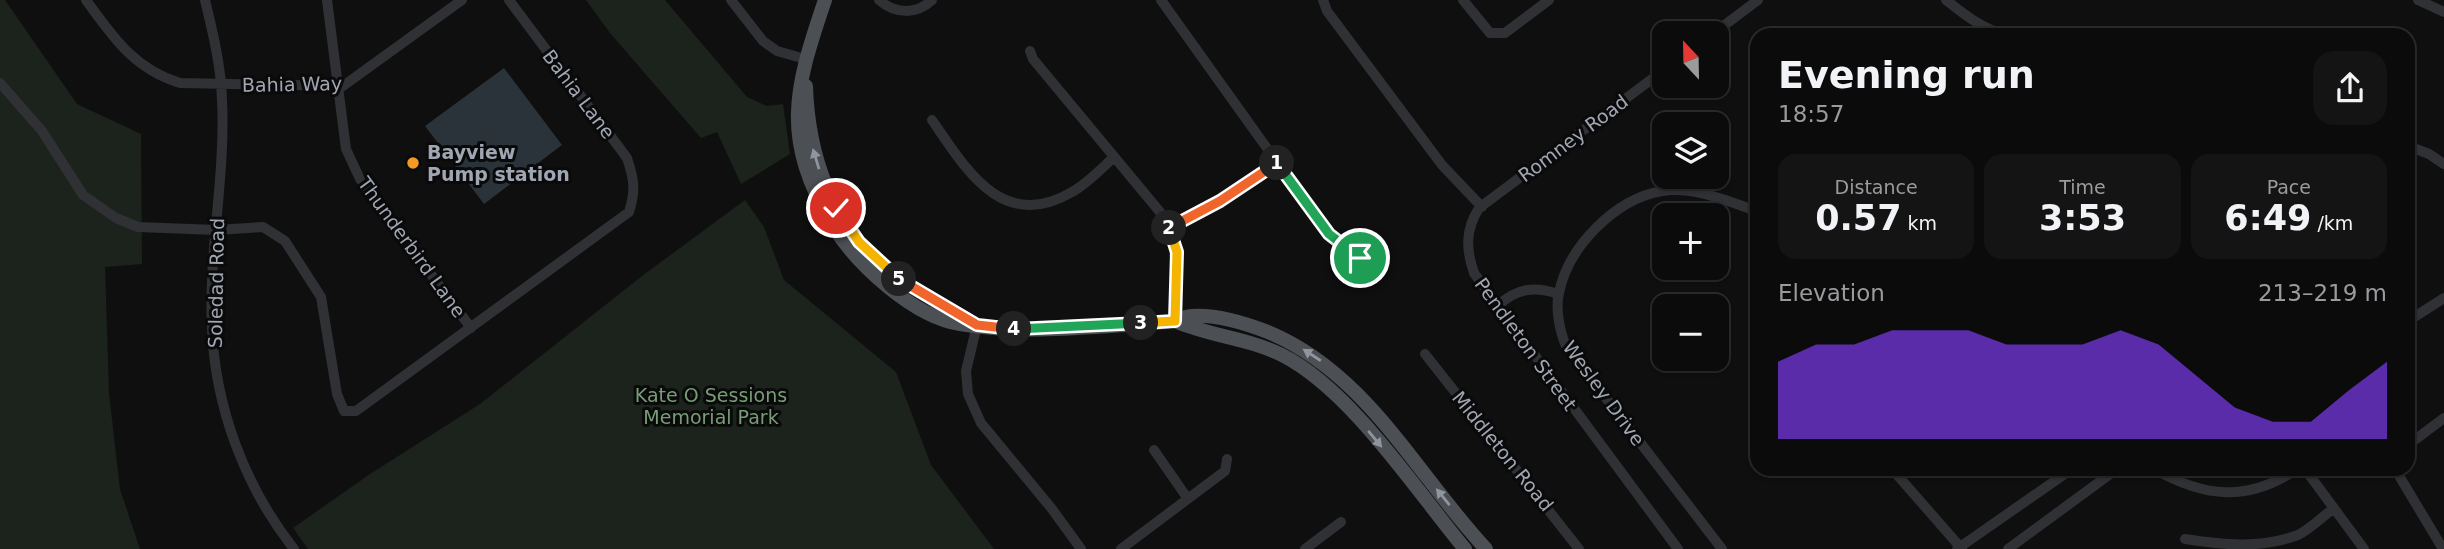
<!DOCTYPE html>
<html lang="en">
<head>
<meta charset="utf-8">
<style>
  :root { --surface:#0b0b0c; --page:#141415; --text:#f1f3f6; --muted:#9a9b9d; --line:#2b2b2d; --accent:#7c3aed }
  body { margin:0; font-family:"DejaVu Sans",sans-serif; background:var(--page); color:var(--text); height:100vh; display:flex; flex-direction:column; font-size:26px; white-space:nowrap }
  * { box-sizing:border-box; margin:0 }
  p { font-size:23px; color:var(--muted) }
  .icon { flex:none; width:38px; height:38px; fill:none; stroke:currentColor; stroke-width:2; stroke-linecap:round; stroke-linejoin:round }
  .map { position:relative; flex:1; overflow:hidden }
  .sheet { position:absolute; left:1750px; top:28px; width:665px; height:448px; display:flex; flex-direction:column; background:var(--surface); border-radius:21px; box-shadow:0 2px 5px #0004,0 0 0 2px var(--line) }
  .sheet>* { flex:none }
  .needle { width:46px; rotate:338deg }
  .buttons { position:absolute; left:1652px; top:21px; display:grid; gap:14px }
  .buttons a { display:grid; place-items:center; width:77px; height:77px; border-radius:14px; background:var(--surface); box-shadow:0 2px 5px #0004,0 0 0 2px var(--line); font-size:35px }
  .pin { position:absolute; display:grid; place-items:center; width:60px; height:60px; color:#fff; margin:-30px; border:4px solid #fff; border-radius:50%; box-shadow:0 2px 7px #0007 }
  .km { position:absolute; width:35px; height:35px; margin:-18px; border-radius:50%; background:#222; color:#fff; font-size:19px; line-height:35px; text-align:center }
  .round { display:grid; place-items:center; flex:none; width:74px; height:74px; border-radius:21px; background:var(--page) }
  .head { display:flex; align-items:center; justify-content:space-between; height:119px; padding:0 28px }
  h1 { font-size:38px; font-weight:600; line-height:52px }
  .stats { display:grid; grid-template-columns:repeat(3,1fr); gap:10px; height:119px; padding:7px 28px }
  .stats div { display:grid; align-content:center; border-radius:18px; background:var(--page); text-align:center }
  .stats b { font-size:35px; font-weight:600 }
  .stats small { font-size:19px; font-weight:400 }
  .stats p { font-size:19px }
  .chart { height:196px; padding:14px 28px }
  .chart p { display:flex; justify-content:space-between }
  .chart svg { width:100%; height:126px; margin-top:7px; fill:var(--accent); opacity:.7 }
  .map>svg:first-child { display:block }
</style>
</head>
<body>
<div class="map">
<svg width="2444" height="549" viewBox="0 0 2444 549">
  <rect width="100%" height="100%" fill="#0f0f10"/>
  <path fill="#1b231c" d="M0,0h5l72,104 64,30 1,130 -37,3 4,126 11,96 20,60h-140z
    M586,0h79l82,97 20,9 16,-2 7,50 -49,30 -24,-52 -16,6 -91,-105z
    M745,200l19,27 20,53 112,92 35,93 63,84h-686l-15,-21 77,-54 110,-70 162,-128z"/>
  <path fill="#293339" d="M504,68l58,77 -78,59 -59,-78z"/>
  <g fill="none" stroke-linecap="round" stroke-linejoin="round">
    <path stroke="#303135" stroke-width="10" d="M86,0c27,37 48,69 94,83l163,3 119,-86
      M205,0c8,33 16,66 17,100 4,74 -14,154 -10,228 3,79 33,159 82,221
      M327,0l19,149 14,30 111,149
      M731,0l32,41 14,10 28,8
      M879,0c16,14 37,15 53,0
      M1161,0l168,235 31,23 15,3
      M1323,0l4,11 115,154 40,42
      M1463,0l27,33h15l44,-33
      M1946,0c19,15 35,28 59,35
      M2418,0l26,12
      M1714,33l44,-33
      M1030,51l3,8 127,153c21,38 16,67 15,109
      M1664,70l-185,138c-14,22 -13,42 -5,65l204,276
      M0,83l42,48 41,64 33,23 22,9 78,3 47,-3 22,14 36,56 16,97 7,17h12l273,-199c7,-22 5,-33 -2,-54l-118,-158
      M932,120c34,49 70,113 140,72 15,-8 29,-23 42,-35
      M2408,146l21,8 15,10
      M1168,226l52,-25 57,-38
      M1498,306c18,-18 37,-20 60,-12
      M2408,321l36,-23
      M977,325l-11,46 2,23 13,29 71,86 29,40
      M1425,354l154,195
      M2408,445l36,-27
      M1154,450l34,49
      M1892,469l70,80
      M2154,469c51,29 94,33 143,0
      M2305,469l59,80
      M2395,469l48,80
      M2185,539c39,6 75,10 113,-4 12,-6 24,-18 35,-26
      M1121,549l104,-78 2,-12
      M1305,549l36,-27
      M1722,549l-156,-203c-6,-14 -11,-37 -7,-53 9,-46 56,-94 103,-102 32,-5 65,10 95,20
      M1957,549l115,-80
      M2008,549l109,-80"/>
    <path stroke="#4c4f54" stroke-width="14" d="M825,0c-31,91 -44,138 8,226 24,39 81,91 127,98 59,10 120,4 179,0 12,-1 25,-1 37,-4 5,-1 10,-4 15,-4 24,-2 54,7 77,16 99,41 148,142 218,217
      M806,86c2,67 25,139 80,183 27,21 58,36 87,54
      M1175,321c34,15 73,17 107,34 69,35 133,134 183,194"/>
  </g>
  <defs><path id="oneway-solid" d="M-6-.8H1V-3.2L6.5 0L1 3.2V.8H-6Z" transform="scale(1.75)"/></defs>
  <g fill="#8f959f">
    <use href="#oneway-solid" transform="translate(816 159) rotate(-107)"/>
    <use href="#oneway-solid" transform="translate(1312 355) rotate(-147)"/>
    <use href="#oneway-solid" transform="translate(1375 439) rotate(50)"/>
    <use href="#oneway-solid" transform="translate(1443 497) rotate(-129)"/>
  </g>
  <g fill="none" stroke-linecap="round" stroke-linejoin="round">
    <g stroke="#fff" stroke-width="14">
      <path id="split-1" d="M1277,163l52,71 31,24"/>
    </g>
    <g stroke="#fff" stroke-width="14">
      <path id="split-2" d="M1169,228l51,-27 57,-38"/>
    </g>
    <g stroke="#fff" stroke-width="14">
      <path id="split-3" d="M1141,323l34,-2 2,-69 -8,-24"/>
    </g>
    <g stroke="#fff" stroke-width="14">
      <path id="split-4" d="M1014,329l127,-6"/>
    </g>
    <g stroke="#fff" stroke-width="14">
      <path id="split-5" d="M899,279l78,46 37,4"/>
    </g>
    <g stroke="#fff" stroke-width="14">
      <path id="split-6" d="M836,208l23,34 40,37"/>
    </g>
    <use href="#split-1" stroke="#22a559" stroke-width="9"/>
    <use href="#split-2" stroke="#f0652b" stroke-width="9"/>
    <use href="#split-3" stroke="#f5b400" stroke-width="9"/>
    <use href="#split-4" stroke="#22a559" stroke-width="9"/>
    <use href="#split-5" stroke="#f0652b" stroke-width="9"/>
    <use href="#split-6" stroke="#f5b400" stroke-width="9"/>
  </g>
  <circle fill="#f49a23" stroke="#0a0a0b" stroke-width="2.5" cx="413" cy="163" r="7"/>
  <g text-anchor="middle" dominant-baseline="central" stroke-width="6" stroke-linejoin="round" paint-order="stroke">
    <g font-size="19" fill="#a0a7b2" stroke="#0a0a0b">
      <text transform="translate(292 84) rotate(-1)">Bahia Way</text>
      <text transform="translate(579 94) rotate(53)">Bahia Lane</text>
      <text transform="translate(1573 138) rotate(-37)">Romney Road</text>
      <text transform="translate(412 247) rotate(54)">Thunderbird Lane</text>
      <text transform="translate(216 283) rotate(-89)">Soledad Road</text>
      <text transform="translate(1526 344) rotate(54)">Pendleton Street</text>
      <text transform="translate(1604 393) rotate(54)">Wesley Drive</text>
      <text transform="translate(1503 451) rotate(51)">Middleton Road</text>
    </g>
    <g font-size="19" font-weight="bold" fill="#a0a7b2" stroke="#0a0a0b" text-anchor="start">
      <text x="427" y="152">Bayview<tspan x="427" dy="22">Pump station</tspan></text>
    </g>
    <g font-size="19" fill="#779d76" stroke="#0a0a0b">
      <text x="711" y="395">Kate O Sessions<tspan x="711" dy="22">Memorial Park</tspan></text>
    </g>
  </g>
</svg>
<div class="buttons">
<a><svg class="needle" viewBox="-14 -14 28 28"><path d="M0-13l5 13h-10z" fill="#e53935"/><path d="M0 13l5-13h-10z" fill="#9a9b9d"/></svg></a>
<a><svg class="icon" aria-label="layers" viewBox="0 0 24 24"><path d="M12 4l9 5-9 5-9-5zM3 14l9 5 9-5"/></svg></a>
<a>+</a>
<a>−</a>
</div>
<div class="pin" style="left:1360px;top:258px;background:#1e9e55"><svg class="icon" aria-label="arrive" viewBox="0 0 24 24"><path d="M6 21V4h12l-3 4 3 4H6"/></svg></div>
<div class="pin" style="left:836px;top:208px;background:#d93025"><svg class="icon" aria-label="check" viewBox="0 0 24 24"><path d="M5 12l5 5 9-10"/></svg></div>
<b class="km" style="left:1277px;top:163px">1</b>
<b class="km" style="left:1169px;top:228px">2</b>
<b class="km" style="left:1141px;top:323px">3</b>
<b class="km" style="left:1014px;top:329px">4</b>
<b class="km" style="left:899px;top:279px">5</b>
<section class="sheet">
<div class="head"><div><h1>Evening run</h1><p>18:57</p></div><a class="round"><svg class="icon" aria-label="share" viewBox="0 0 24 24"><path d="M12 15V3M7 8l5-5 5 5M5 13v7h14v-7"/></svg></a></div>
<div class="stats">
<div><p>Distance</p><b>0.57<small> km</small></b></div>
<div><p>Time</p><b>3:53</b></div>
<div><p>Pace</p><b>6:49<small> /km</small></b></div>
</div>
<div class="chart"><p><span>Elevation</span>213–219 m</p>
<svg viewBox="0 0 160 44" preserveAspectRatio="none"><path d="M0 44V17L10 11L20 11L30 6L40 6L50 6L60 11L70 11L80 11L90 6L100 11L110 22L120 33L130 38L140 38L150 27L160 17V44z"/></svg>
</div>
</section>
</div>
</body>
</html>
